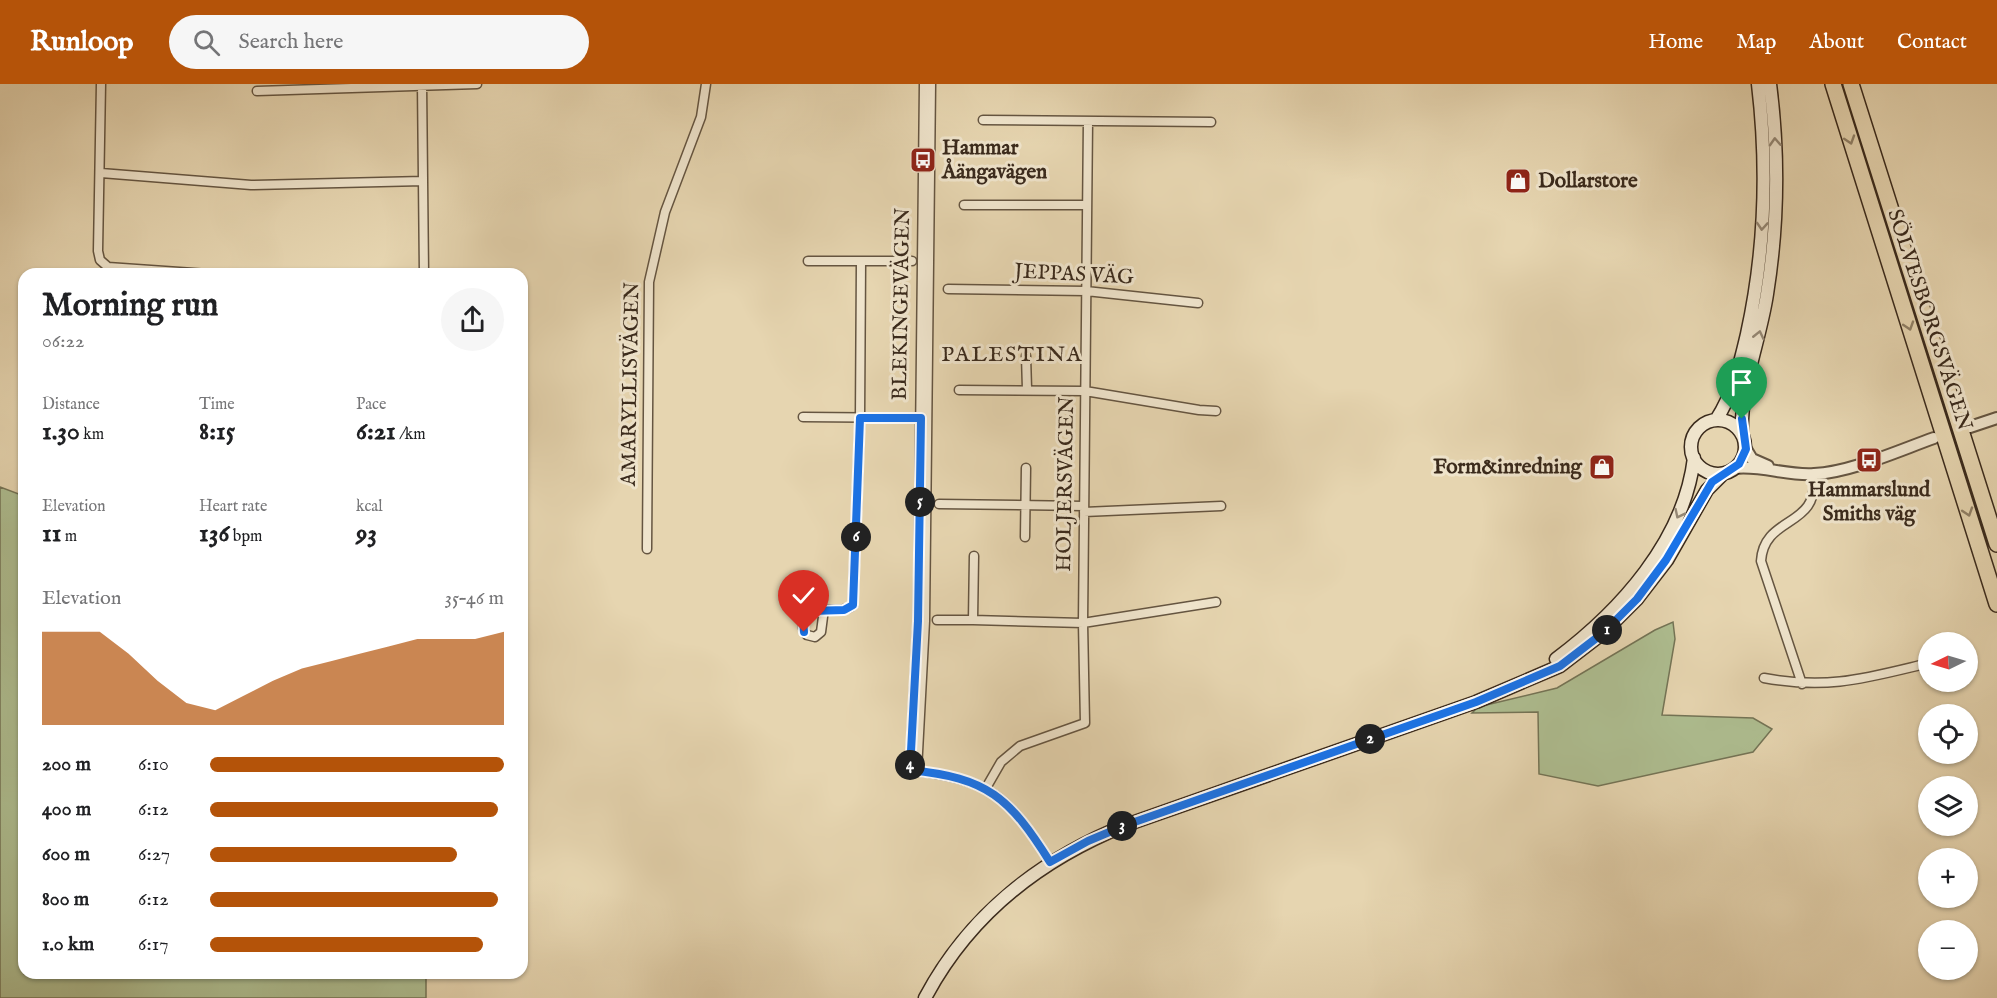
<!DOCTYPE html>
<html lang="en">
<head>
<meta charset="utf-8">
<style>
  :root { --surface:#fff; --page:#f6f6f6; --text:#202124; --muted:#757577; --accent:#b45309 }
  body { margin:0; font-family:"IM FELL English",serif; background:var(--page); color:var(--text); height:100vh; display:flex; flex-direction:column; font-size:22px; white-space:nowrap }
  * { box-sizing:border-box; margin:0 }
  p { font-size:20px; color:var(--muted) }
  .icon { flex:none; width:33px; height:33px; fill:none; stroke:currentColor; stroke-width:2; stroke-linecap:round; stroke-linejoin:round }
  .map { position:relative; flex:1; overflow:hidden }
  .sheet { position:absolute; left:18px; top:184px; width:510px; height:711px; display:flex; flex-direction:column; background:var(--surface); border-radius:18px; box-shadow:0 2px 4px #0004 }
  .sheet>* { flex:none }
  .needle { width:39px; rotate:265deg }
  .tools { position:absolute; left:1918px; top:548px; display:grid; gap:12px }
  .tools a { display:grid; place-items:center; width:60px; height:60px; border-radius:50%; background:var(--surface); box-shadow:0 2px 4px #0004; font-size:30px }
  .pin { position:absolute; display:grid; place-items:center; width:51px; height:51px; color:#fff; margin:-62px -26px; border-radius:50% 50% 50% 0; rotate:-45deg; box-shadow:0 0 6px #0007 }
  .pin .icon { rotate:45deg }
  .km { position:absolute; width:30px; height:30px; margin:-15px; border-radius:50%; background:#222; color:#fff; font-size:16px; line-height:30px; text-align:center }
  .round { display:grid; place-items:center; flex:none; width:63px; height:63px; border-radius:32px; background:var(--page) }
  .head { display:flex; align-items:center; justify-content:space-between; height:102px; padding:0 24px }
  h1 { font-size:33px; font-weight:700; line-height:45px }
  .metrics { display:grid; grid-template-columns:repeat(3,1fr); gap:9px; height:102px; padding:6px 24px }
  .metrics div { display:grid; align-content:center }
  .metrics b { font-size:26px; font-weight:700 }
  .metrics small { font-size:16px; font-weight:400 }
  .metrics p { font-size:16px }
  .chart { height:168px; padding:12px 24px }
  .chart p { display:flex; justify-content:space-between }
  .chart svg { width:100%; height:108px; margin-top:6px; fill:var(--accent); opacity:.7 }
  ul { padding:0 24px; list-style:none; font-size:20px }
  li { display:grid; grid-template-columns:96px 72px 1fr; align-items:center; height:45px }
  li i { height:15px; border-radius:8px; background:var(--accent) }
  header { display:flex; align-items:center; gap:36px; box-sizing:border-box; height:84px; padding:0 30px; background:var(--accent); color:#fff }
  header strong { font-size:28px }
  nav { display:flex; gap:33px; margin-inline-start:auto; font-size:21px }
  .search { width:420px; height:54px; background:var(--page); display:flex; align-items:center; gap:15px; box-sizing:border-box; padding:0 21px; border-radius:33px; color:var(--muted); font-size:22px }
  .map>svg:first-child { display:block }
</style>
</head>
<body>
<header>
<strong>Runloop</strong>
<div class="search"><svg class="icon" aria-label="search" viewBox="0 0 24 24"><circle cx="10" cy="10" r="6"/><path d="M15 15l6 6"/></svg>Search here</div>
<nav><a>Home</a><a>Map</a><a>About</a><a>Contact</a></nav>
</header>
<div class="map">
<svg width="1997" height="914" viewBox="0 0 1997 914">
  <rect width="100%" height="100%" fill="#e6d5b0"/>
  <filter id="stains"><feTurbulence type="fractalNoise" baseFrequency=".00333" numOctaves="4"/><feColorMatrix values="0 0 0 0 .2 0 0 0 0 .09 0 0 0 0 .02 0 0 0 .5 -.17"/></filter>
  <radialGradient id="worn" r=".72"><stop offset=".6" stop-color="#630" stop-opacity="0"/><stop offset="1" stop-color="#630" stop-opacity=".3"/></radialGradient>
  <path fill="#aebe91" stroke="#747456" stroke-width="1.5" d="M0,403l24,9v478h402v24h-426z
    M1673,538l2,17 -13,76 91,3 19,11 -19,23 -155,34 -59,-12 -1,-62 -66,1 6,-6 79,-19 98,-58z"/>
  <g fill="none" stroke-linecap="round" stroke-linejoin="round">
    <g stroke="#655541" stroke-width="11">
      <path id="minor" d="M101,0l-3,167 2,9 8,7 100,7
        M422,0l2,190
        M924,0l-6,536 -8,150c80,10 97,24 140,92
        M257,7l220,-7
        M983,36l228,2
        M101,89l150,12 172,-4
        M964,121h122
        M808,177h104
        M948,205l138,2 112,12
        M1026,272l1,33
        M959,306l126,1 114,19 17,1
        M803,333l122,1
        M939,420l145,2
        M1084,428l137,-6
        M1025,453l1,-69
        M647,465l2,-267 16,-70 36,-95 5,-33
        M974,472l-1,64 110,3 133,-21
        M824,525l-3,23 -6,5 -8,-2c-4,-4 -5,-7 -4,-13 5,-24 37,-4 50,-17l7,-187 1,-156
        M937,536h36
        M1764,594c65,12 102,0 165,-15
        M1802,600l-41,-123c3,-47 60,-32 52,-86
        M917,687l8,-150 6,-537
        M986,704l15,-26 19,-16 65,-23 -2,-100 5,-502"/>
    </g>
    <g stroke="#655541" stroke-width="14">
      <path id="tertiary" d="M1970,343l27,-9
        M1746,365l6,10 16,7
        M1735,384c27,-3 52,8 79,6 35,-1 86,-24 120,-36"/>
    </g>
    <g stroke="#3a2a1c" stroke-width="15">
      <path id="secondary" d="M1691 363a27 27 0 1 1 54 0a27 27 0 1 1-54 0Z
        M1716,336c17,-26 24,-56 31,-86 18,-82 21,-166 11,-250
        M1742,350c-2,-48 18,-93 25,-140 11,-69 12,-140 3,-210
        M1556,575c64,-48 128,-118 138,-201
        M925,914c44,-83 116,-139 201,-173l350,-123 84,-36 43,-33 34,-34 30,-39 40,-70 16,-16"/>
    </g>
    <g stroke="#3a2a1c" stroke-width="18">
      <path id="motorway" d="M1833,0l164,520
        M1851,0l146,460"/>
    </g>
    <use href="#minor" stroke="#efe4cc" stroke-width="8"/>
    <use href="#tertiary" stroke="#efe4cc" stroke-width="10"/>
    <use href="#secondary" stroke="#efe4cc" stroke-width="12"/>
    <use href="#motorway" stroke="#e6d5b0" stroke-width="15"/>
  </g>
  <defs><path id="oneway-chevron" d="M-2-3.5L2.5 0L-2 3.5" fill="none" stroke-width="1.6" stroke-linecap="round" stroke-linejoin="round" transform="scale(1.5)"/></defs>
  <g stroke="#908066">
    <use href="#oneway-chevron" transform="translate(1850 56) rotate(72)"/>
    <use href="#oneway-chevron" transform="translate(1909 242) rotate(72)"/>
    <use href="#oneway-chevron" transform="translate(1968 428) rotate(72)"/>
  </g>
  <g stroke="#948774">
    <use href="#oneway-chevron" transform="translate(1775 58) rotate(-93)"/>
    <use href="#oneway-chevron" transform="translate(1762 142) rotate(94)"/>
    <use href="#oneway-chevron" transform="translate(1759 251) rotate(-77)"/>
    <use href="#oneway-chevron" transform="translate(1679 430) rotate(116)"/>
  </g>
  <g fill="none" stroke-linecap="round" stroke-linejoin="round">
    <g stroke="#fff" stroke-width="12">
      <path id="route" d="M804,548l-1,-13 7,-8 34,-1 9,-5 7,-187h61l-3,203 -8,149c78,8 99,27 140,92l38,-21 38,-16 350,-123 84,-36 43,-33 34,-34 29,-39 46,-78 27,-18 7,-15 -4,-30"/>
    </g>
    <use href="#route" stroke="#1a73e8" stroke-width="8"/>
  </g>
  <defs>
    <g id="bus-square" transform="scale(1.35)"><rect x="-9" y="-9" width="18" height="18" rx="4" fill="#8f2418" stroke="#efe4cc"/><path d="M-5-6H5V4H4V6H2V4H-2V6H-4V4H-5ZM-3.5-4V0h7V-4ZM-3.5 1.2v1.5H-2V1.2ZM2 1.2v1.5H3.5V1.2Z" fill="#fff"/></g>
    <g id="shop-square" transform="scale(1.35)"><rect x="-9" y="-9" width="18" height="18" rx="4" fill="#8f2418" stroke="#efe4cc"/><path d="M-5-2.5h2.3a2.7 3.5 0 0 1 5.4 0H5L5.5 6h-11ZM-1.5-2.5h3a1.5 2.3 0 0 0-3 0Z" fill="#fff"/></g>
  </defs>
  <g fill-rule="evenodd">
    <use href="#bus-square" x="923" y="76"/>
    <use href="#shop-square" x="1518" y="97"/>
    <use href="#bus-square" x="1869" y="376"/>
    <use href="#shop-square" x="1602" y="383"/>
  </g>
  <g text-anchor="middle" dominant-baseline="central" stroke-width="6" stroke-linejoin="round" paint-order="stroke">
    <g font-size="21" font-weight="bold" fill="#3a2a1c" stroke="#efe4cc" text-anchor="start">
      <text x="942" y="64">Hammar<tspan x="942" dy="24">Åängavägen</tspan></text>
      <text x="1538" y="97">Dollarstore</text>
      <text x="1582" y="383" text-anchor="end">Form&amp;inredning</text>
      <text x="1869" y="406" text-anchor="middle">Hammarslund<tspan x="1869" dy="24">Smiths väg</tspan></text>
    </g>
    <g font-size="21" fill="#3a2a1c" stroke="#efe4cc">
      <text transform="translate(1074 191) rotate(3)">JEPPAS VÄG</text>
      <text transform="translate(902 220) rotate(-89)">BLEKINGEVÄGEN</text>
      <text transform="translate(1929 236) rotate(72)">SÖLVESBORGSVÄGEN</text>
      <text transform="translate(631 300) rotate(-89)">AMARYLLISVÄGEN</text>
      <text transform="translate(1066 400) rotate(-89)">HOLJERSVÄGEN</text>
    </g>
    <g font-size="22" letter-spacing="1.5" fill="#3a2a1c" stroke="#efe4cc">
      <text x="1012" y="271">PALESTINA</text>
    </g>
  </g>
  <rect width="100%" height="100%" filter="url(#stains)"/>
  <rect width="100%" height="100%" fill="url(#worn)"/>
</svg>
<div class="tools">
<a><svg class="needle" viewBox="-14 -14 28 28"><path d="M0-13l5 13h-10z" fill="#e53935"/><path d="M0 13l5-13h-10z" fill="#757577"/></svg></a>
<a><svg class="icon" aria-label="locate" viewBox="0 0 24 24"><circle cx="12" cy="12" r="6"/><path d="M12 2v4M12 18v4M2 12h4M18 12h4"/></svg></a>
<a><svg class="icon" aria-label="layers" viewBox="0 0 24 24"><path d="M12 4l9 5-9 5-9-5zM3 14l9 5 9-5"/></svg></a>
<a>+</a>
<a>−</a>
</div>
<div class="pin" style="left:1742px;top:335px;background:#1e9e55"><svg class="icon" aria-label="arrive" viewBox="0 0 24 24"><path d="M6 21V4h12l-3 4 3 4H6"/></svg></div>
<div class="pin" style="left:804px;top:548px;background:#d93025"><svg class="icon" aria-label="check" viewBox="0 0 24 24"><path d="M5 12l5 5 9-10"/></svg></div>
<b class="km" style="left:1607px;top:546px">1</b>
<b class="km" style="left:1370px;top:655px">2</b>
<b class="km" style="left:1122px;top:742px">3</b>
<b class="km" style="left:910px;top:681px">4</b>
<b class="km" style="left:920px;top:418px">5</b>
<b class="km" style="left:856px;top:453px">6</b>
<section class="sheet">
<div class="head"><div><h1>Morning run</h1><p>06:22</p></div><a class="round"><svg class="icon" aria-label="share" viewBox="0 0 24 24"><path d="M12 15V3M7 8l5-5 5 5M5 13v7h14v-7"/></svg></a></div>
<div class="metrics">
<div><p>Distance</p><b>1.30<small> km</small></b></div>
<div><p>Time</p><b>8:15</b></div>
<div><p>Pace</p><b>6:21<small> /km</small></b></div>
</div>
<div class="metrics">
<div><p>Elevation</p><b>11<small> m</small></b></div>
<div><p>Heart rate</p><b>136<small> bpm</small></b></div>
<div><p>kcal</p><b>93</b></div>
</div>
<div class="chart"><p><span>Elevation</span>35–46 m</p>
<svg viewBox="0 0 160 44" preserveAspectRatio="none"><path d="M0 44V6L10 6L20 6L30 15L40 26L50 35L60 38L70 32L80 26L90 21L100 18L110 15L120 12L130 9L140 9L150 9L160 6V44z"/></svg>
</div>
<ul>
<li><b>200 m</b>6:10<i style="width:100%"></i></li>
<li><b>400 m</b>6:12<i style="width:98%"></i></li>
<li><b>600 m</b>6:27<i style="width:84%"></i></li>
<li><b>800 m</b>6:12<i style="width:98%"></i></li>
<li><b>1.0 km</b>6:17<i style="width:93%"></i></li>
</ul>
</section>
</div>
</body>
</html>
